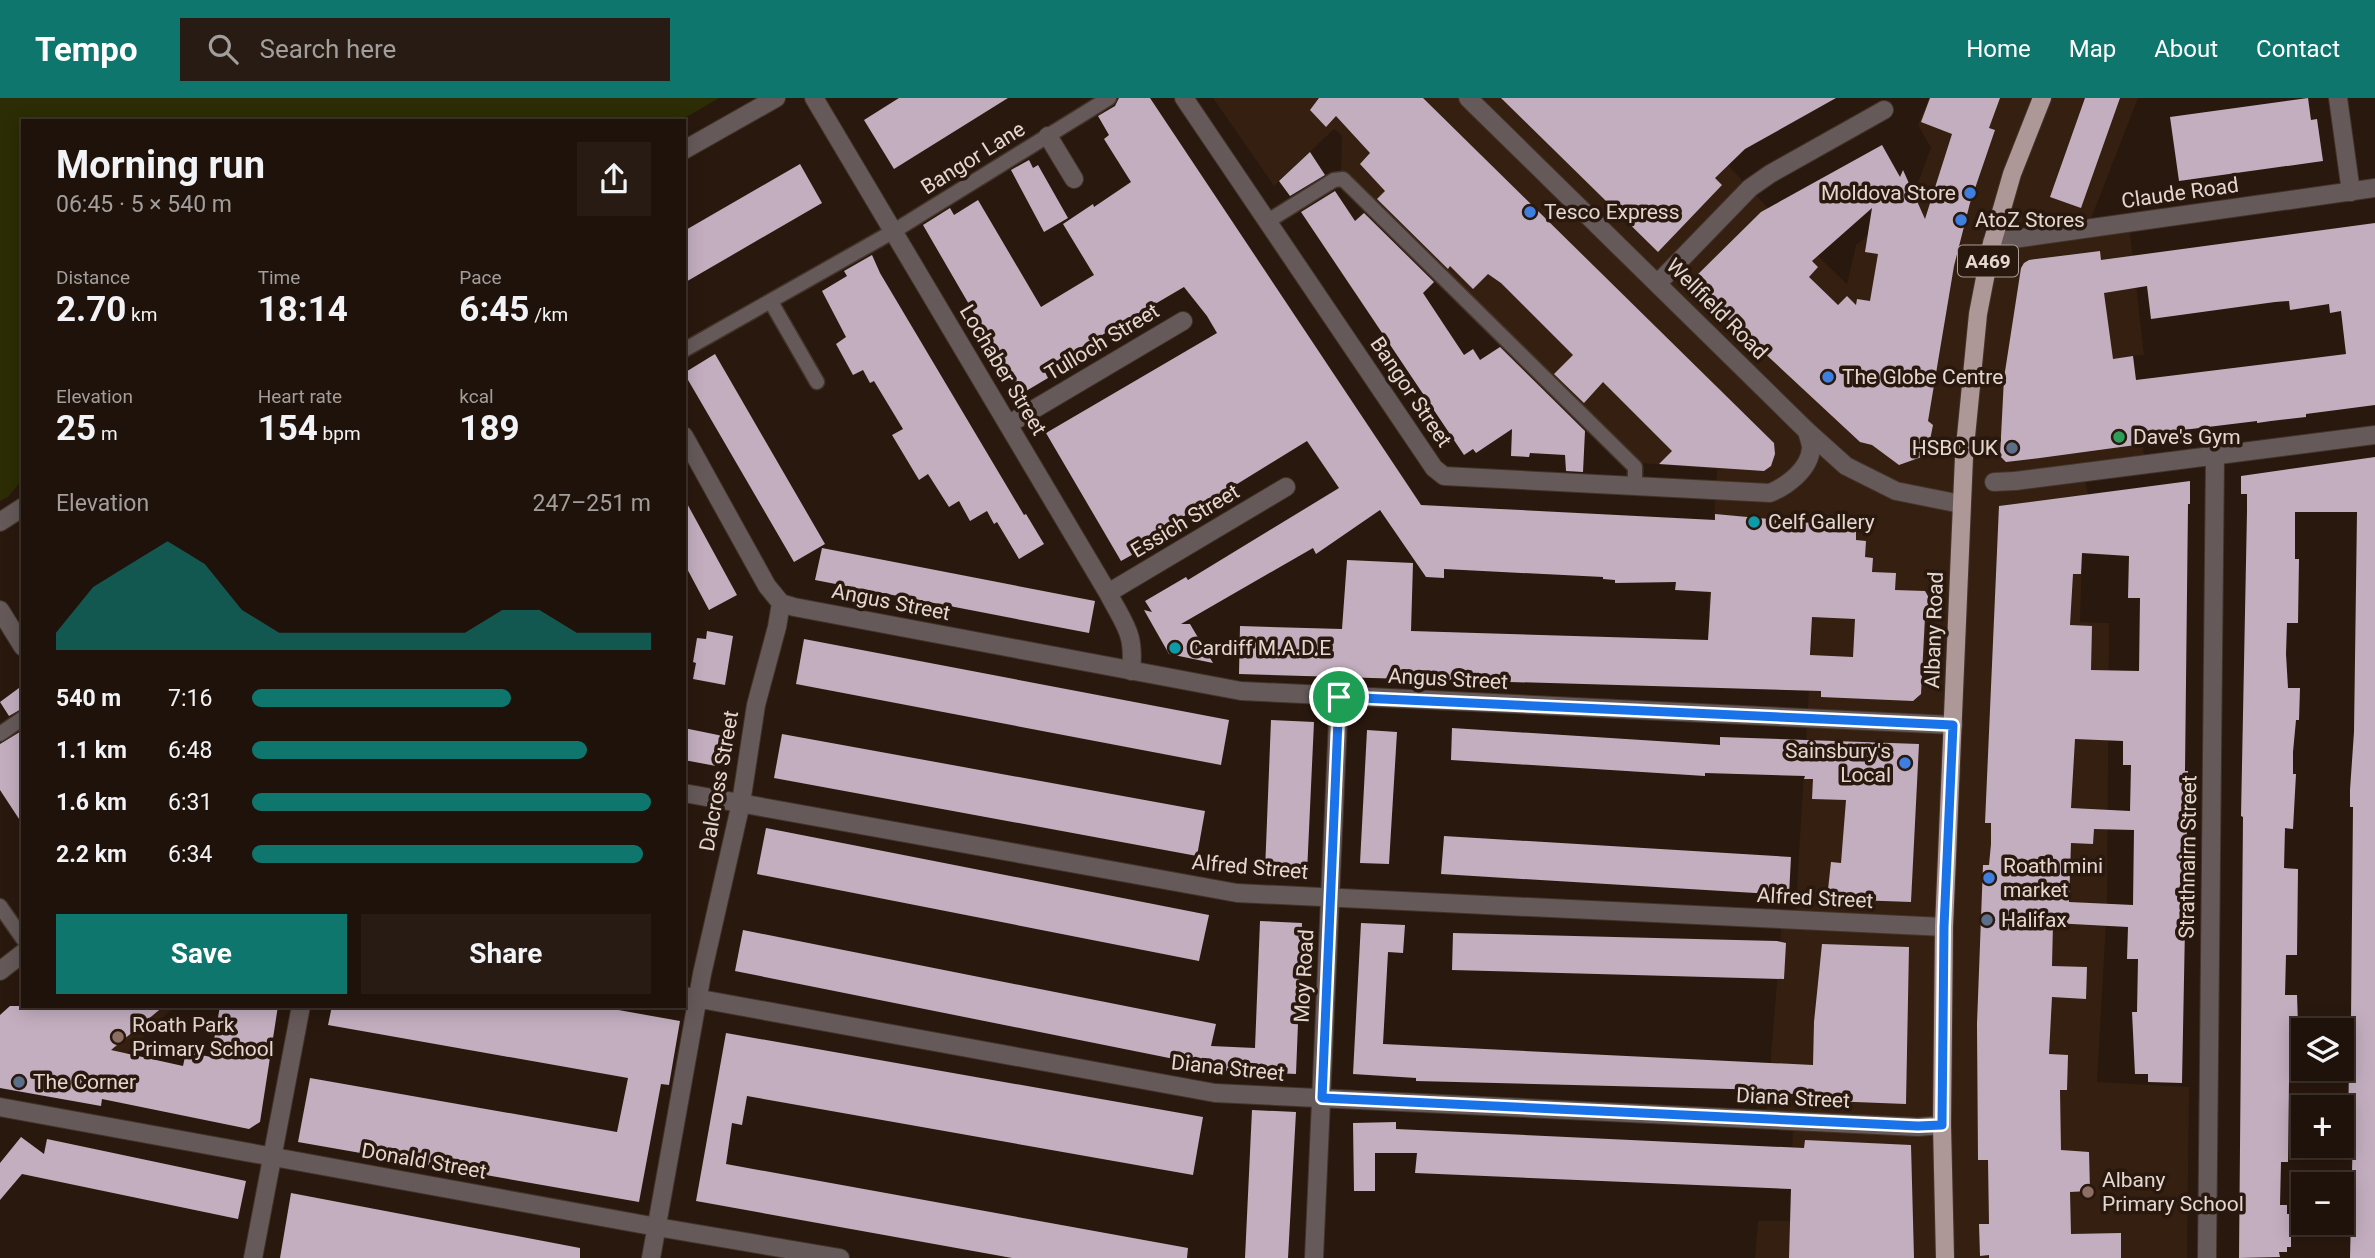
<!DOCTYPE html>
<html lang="en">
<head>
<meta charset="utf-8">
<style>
  :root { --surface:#1f120a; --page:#271b13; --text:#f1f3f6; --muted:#a19e9c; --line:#3c322b; --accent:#0f766e }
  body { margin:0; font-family:Roboto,sans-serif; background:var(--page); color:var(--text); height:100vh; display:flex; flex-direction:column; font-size:26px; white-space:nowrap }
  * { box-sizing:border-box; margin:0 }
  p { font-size:23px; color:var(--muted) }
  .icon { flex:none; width:38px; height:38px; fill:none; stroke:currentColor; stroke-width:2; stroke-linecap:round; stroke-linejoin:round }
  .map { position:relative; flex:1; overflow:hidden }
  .details { position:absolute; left:21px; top:21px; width:665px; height:889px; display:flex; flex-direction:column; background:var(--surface); border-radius:0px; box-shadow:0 4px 18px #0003,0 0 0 2px var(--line) }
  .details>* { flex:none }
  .tools { position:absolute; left:2291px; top:920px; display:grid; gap:14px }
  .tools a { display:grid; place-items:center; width:63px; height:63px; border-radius:0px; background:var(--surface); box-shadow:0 4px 18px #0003,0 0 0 2px var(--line); font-size:35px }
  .pin { position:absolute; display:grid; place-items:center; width:60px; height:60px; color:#fff; margin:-30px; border:4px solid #fff; border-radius:50%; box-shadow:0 2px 7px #0007 }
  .round { display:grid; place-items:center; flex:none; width:74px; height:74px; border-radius:0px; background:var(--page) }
  .head { display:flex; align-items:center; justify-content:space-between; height:119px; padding:0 35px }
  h1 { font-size:38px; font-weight:700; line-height:52px }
  .stats { display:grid; grid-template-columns:repeat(3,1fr); gap:10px; height:119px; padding:7px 35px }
  .stats div { display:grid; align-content:center }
  .stats b { font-size:35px; font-weight:700 }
  .stats small { font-size:19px; font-weight:400 }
  .stats p { font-size:19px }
  .chart { height:196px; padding:14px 35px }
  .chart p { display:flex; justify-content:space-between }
  .chart svg { width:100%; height:126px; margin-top:7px; fill:var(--accent); opacity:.7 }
  .cta { display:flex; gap:14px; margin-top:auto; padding:14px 35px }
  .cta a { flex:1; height:80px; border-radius:0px; background:var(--accent); color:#fff; font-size:28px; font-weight:700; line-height:80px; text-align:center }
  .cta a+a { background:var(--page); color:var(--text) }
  ul { padding:0 35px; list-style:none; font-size:23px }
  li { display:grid; grid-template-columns:112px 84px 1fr; align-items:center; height:52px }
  li i { height:18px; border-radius:9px; background:var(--accent) }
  header { display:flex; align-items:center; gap:42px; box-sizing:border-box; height:98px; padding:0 35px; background:var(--accent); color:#fff }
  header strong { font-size:33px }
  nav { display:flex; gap:38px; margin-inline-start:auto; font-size:24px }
  .search { width:490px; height:63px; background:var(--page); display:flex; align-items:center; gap:18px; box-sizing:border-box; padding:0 24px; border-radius:0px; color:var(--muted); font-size:26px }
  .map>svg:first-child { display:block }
</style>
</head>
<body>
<header>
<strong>Tempo</strong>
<div class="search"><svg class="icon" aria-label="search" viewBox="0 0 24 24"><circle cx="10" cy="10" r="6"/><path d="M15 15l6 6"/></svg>Search here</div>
<nav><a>Home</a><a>Map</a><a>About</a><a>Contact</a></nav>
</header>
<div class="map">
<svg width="2375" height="1160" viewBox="0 0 2375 1160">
  <rect width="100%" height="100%" fill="#29180e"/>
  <path fill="#351f10" d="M1213,0h461l-4,5 98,105 79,76 9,-39 20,-16 29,5 11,-46 15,-40 -13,-23 11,-27h209l-51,131 42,-6 15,132 -11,1 12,109 -61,9 4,20 -1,39 -5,25 -2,64 29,1 -2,282 -10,177 92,5 -2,171h-432l3,-37h32l3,-100 -27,-2 16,-200h13l16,-263 1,-36 -104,-6 9,-145 -77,-6 -299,-291 1,-36 -8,-7 -60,57z
    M69,908h106l-60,59z"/>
  <path fill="#2c2d04" d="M0,0h719l-29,17 -17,6h-650v358l-15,18 -8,4z"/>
  <path fill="#c3aebf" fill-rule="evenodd" d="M899,0h109l-114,71 -30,-49z
    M1119,0h31l271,407 294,15v-6l141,13v13l10,1 -1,16 8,1 -1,14 24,1 -1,17 30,1 4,7v13l-4,6 -4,77 -8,7 -92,-4v-6l-582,-17 1,-48 102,3 5,-69 66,3 -2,68 297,9 3,-48 -36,-2 1,-8 -61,1v-3l-12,-1v-2l-159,-8v9l-18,-1 -46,-67 -64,44 -3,-6 -132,76h9l23,39 -44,-9 -25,-44 8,2 -7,-11 41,-24 2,3 151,-92 -32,-47 -112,69 -52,29 5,7 -27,15 -75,-128 171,-100 -10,-17 -23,-29 -123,72 1,2 -17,11 3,6 -27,16 -98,-169 27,-17 4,7 24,-15 63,107 53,-32 -31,-51 30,-20 1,3 37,-25 -27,-43 5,-4 -11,-19 17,-10zM1812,519l43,2 -2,38 -43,-2z
    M1319,0h104l351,345 1,11 -4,12 -7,5 -105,-7 13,-13 -69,-69 -19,21 -30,-29 19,-19 -72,-72 -13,-9 -15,15 -23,-23 -2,3 -71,-70 8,-8 -25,-27 10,-11 -34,-37 -10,11 -16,-17z
    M1501,0h335l-91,51 -30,29 7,7 -64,67z
    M1930,0h70l-11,30 6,2 -25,73 -16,63 -26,155 5,4 -6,30 -28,10 -27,-20 -12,-3 -171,-159 72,-71 121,-67 18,32 3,-7 22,49 27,-85 -31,-12zM1872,110l-7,44 13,2 -8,47 -13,-2 -1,6 -9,-9 -9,9 -29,-28 9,-10 -6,-6z
    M2085,0h35l-39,110 -31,-11z
    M2308,0l3,22 6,-1 6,42 -144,20 -9,-64z
    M1310,54l15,23 -35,21 -11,-15z
    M1029,62l4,8 5,-3 30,53 -24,14 -33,-62z
    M800,66l22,39 -138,80v-52z
    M1335,93l20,30 9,-8 70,69 -11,11 41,62 9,-6 7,11 20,-13 85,84 -2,41 -17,-1 -1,-16 -35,-2 -1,4 -18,-1 1,-27 -36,24 -3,-4 -9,6 -163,-243z
    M2375,125v182l-69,9v3l-35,4 -14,2v-2l-115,14 1,9 -103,14 -34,4 -6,-6 4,-78 17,-110 3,-5 5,-3 71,-9 1,9zM2147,188l4,33 124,-17 14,-1 1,9 39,-6 1,9 11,-2 5,43 -210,26 -3,-24 -20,3 -9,-66z
    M872,157l8,18 144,242 2,-1 18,30 -25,15 -22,-37 -3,2 -7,-13 -17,10 -11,-20 -10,6 -21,-33 -9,6 -27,-45 11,-6 -29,-48 -4,2 -7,-13 -10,5 -17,-31 10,-7 -24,-46 25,-15 -3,-5z
    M715,256l110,190 -31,18 -110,-189z
    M2375,359v801h-25l3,-129h-5l1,-64h-3v-44h5l2,-214h-3v-17l4,-58 3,-220h-62v47h4l-1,64h-11l-1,31 2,34h12l-1,32h-3l-3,32v22h3l-3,55 -8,-1 -1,40 14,1 -1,86h-11l-1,40h12l3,87h-11l-1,80h-7l-1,43h7v9h4v33h-4v5h-8l1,5 -41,1 4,-441 -2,-1 6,-305v-17h-6v-18z
    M2190,383v23h-2l-3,267h3l-6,312 -34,-1v-8h-13l-3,-62h5l1,-53h-11l1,-32 -75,-4 -1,43 35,1 -1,32 -34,-2 -3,57 19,1 -1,35h-7l1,60 28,2 1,39 -20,1 1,42 50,-1v25h-132v-3l-9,1 -1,-32h10l-1,-64h-10l-1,-136 6,-159h6l2,-21v-21h-6l14,-317zM2082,455l47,3 -1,42h12l-1,73 -48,-1 1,-44 -22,-1 3,-51h8zM2075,641l48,2v24h8l-1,46 -59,-3zM2094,731l40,1 -1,75 -64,-3 2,-59 22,1z
    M684,400l53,97 -28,15 -25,-47z
    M822,450l273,53 -6,32 -274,-53z
    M707,533l26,5 -8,49 -32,-6 3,-16 -3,-1 4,-24 9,1z
    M804,541l425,81 -8,45 -425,-81z
    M23,587v23l-14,8 -9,-14z
    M1271,622l43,2 -7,151 -42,-2z
    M684,630l39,8 -7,30 -32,-6z
    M1452,630l268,17v-8l199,7 -8,158 -84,-3 4,-37 10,1 5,-63 -34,-1 1,-20h-9l1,-3 -100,-3v3l-254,-16z
    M23,632v95l-23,-35v-46z
    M1367,632l30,2 -8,132 -29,-1z
    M782,636l423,77 -8,45 -423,-78z
    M766,730l443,87 -10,46 -442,-87z
    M1444,738l347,21 -2,38 -348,-21z
    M1260,823l42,2 -6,151 -87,-4v-4l-474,-95 8,-41 473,94 -5,22 44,2z
    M1361,825l44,2 -2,28 -15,-1 -5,92 430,21 1,-43 8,-78 87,3 -3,157 -102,-4v-5l-34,-3v-2l-354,-9v-3l-63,-4z
    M1453,835l324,8 9,2 -2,36 -332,-9z
    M10,908h154l-53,44 72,16 3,-14 25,5 9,-51h58l-18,116 -11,7 -147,-30 -1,7 -101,-18v-73z
    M332,908h264l84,15 -11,64 -8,-1 -22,118 -341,-60 12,-64 307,54 11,-54 -300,-53z
    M726,935l477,84 -10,58 -446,-79 -5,29 -10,-2 -6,41 462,84 -1,10h-175l-316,-57z
    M1252,1012l44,2 -8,146h-43z
    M1396,1024v7l408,19 1,-8 106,5 3,113h-125l2,-69 -376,-16 2,-20h-42v38h-21l-1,-68z
    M21,1039l23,17 3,-15 199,42 -8,38 -216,-45 -22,26v-37z
    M291,1095l289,55v10h-300z"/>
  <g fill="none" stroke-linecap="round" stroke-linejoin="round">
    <g stroke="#433329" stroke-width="17">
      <path id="service" d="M1268,123l66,-41 9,-1 292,288v19
        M771,204l46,80
        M684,252l210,-119 215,-133
        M0,636l23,-16
        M0,808l23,33"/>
    </g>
    <g stroke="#433329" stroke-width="20">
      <path id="pedestrian" d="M1994,384l21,-1"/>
    </g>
    <g stroke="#433329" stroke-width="20">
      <path id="minor" d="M814,0l294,495c17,33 27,40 23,78
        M1184,0l250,370 10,8 326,17c17,-7 40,-24 41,-45 0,-5 -3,-12 -4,-17
        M2338,0l13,94
        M1048,38l26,43
        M1992,144l383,-54
        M1658,185l92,-95 20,-14 114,-64
        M1009,326l174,-103
        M684,338l83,150 14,17 13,4 447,84 712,34
        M2015,383l360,-46
        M1108,495l178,-106
        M0,512l23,37
        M684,695l553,100 707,34
        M0,873l23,-18
        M684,898l531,97 703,34 24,-2
        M0,1009l657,120 183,31
        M253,1160l48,-252
        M651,1160l51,-284 39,-171 15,-98 21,-78 4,-24
        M1314,1160l25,-561
        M2207,1160l8,-801"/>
    </g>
    <g stroke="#433329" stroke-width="20">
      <path id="tertiary" d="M1468,0l339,333 39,35 50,25 65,13
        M684,52l92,-52
        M0,424l23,-15"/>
    </g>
    <g stroke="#433329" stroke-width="20">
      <path id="primary" d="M1945,1160l-3,-133 2,-198 20,-470 14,-143 13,-67 21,-73 30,-76"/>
    </g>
    <use href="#service" stroke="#655a59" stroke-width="14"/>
    <use href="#pedestrian" stroke="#655a59" stroke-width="18"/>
    <use href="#minor" stroke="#655a59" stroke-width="18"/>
    <use href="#tertiary" stroke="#655a59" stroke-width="18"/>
    <use href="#primary" stroke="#ae9797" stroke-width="18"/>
  </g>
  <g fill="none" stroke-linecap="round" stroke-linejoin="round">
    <g stroke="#fff" stroke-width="14">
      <path id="route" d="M1339,599l614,28 -9,202 -2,198 -24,1 -596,-28z"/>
    </g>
    <use href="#route" stroke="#1a73e8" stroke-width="9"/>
  </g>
  <g fill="#3f7fe0" stroke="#29180e" stroke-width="2.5">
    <circle cx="1970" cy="95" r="7"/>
    <circle cx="1530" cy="114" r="7"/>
    <circle cx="1961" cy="122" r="7"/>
    <circle cx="1828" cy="279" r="7"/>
    <circle cx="1905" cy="665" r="7"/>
    <circle cx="1989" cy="780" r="7"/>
  </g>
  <circle fill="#2e9e5b" stroke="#29180e" stroke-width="2.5" cx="2119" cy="339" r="7"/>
  <g fill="#5c6f8a" stroke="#29180e" stroke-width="2.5">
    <circle cx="2012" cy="350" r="7"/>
    <circle cx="1987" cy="822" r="7"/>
    <circle cx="19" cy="984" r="7"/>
  </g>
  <g fill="#0f9aa8" stroke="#29180e" stroke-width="2.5">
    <circle cx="1754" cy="424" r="7"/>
    <circle cx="1175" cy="550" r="7"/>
  </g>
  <g fill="#8d6e63" stroke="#29180e" stroke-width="2.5">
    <circle cx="118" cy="939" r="7"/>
    <circle cx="2088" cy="1094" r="7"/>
  </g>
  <g text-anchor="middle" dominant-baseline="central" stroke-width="7" stroke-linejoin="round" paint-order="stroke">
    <rect fill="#29180e" stroke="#ab9e96" stroke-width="2" x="1958" y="147.5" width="60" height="31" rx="5"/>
    <g font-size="19" font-weight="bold" fill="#e3d7d0">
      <text x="1988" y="163">A469</text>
    </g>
    <g font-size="21" fill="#e3d7d0" stroke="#29180e">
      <text transform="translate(973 60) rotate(-32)">Bangor Lane</text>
      <text transform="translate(2180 95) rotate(-8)">Claude Road</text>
      <text transform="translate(1717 211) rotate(45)">Wellfield Road</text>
      <text transform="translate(1102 244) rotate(-31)">Tulloch Street</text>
      <text transform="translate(1003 272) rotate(59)">Lochaber Street</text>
      <text transform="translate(1411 294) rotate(56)">Bangor Street</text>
      <text transform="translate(1185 423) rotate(-31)">Essich Street</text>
      <text transform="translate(891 504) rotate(11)">Angus Street</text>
      <text transform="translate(1934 532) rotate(-88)">Albany Road</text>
      <text transform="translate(1448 581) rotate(3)">Angus Street</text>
      <text transform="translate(719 683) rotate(-80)">Dalcross Street</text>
      <text transform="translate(2188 759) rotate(-89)">Strathnairn Street</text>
      <text transform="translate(1250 769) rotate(5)">Alfred Street</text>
      <text transform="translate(1815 800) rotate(3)">Alfred Street</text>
      <text transform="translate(1304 878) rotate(-87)">Moy Road</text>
      <text transform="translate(1228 970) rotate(6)">Diana Street</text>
      <text transform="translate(1793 1000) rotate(3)">Diana Street</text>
      <text transform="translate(424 1063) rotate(10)">Donald Street</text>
    </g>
    <g font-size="21" fill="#e3d7d0" stroke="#29180e" text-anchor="start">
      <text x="1956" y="95" text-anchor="end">Moldova Store</text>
      <text x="1544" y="114">Tesco Express</text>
      <text x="1975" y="122">AtoZ Stores</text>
      <text x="1842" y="279">The Globe Centre</text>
      <text x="2133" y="339">Dave's Gym</text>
      <text x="1998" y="350" text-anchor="end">HSBC UK</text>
      <text x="1768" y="424">Celf Gallery</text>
      <text x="1189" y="550">Cardiff M.A.D.E</text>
      <text x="1891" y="653" text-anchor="end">Sainsbury's<tspan x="1891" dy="24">Local</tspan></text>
      <text x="2003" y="768">Roath mini<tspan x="2003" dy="24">market</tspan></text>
      <text x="2001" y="822">Halifax</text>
      <text x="132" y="927">Roath Park<tspan x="132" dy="24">Primary School</tspan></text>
      <text x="33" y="984">The Corner</text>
      <text x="2102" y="1082">Albany<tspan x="2102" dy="24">Primary School</tspan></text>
    </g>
  </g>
</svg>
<div class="tools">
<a><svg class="icon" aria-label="layers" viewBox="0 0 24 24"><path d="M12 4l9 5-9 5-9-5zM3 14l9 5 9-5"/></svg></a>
<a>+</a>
<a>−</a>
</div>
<div class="pin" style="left:1339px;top:599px;background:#1e9e55"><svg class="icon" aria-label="arrive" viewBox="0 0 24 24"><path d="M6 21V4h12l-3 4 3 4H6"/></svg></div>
<section class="details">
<div class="head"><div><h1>Morning run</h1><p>06:45 · 5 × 540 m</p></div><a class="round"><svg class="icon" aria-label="share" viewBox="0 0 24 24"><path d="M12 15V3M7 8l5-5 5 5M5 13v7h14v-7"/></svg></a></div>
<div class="stats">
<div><p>Distance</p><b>2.70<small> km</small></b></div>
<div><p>Time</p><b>18:14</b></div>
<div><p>Pace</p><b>6:45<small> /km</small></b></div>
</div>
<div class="stats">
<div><p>Elevation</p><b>25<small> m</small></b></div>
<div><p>Heart rate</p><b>154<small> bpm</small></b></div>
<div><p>kcal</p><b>189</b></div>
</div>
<div class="chart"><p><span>Elevation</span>247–251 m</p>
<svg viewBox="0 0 160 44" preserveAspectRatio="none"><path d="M0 44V38L10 22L20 14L30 6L40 14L50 30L60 38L70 38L80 38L90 38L100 38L110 38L120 30L130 30L140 38L150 38L160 38V44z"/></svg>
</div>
<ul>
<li><b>540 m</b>7:16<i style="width:65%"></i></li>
<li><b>1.1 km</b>6:48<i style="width:84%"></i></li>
<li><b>1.6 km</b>6:31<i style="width:100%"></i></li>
<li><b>2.2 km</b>6:34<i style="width:98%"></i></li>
</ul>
<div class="cta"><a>Save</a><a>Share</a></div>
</section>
</div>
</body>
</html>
